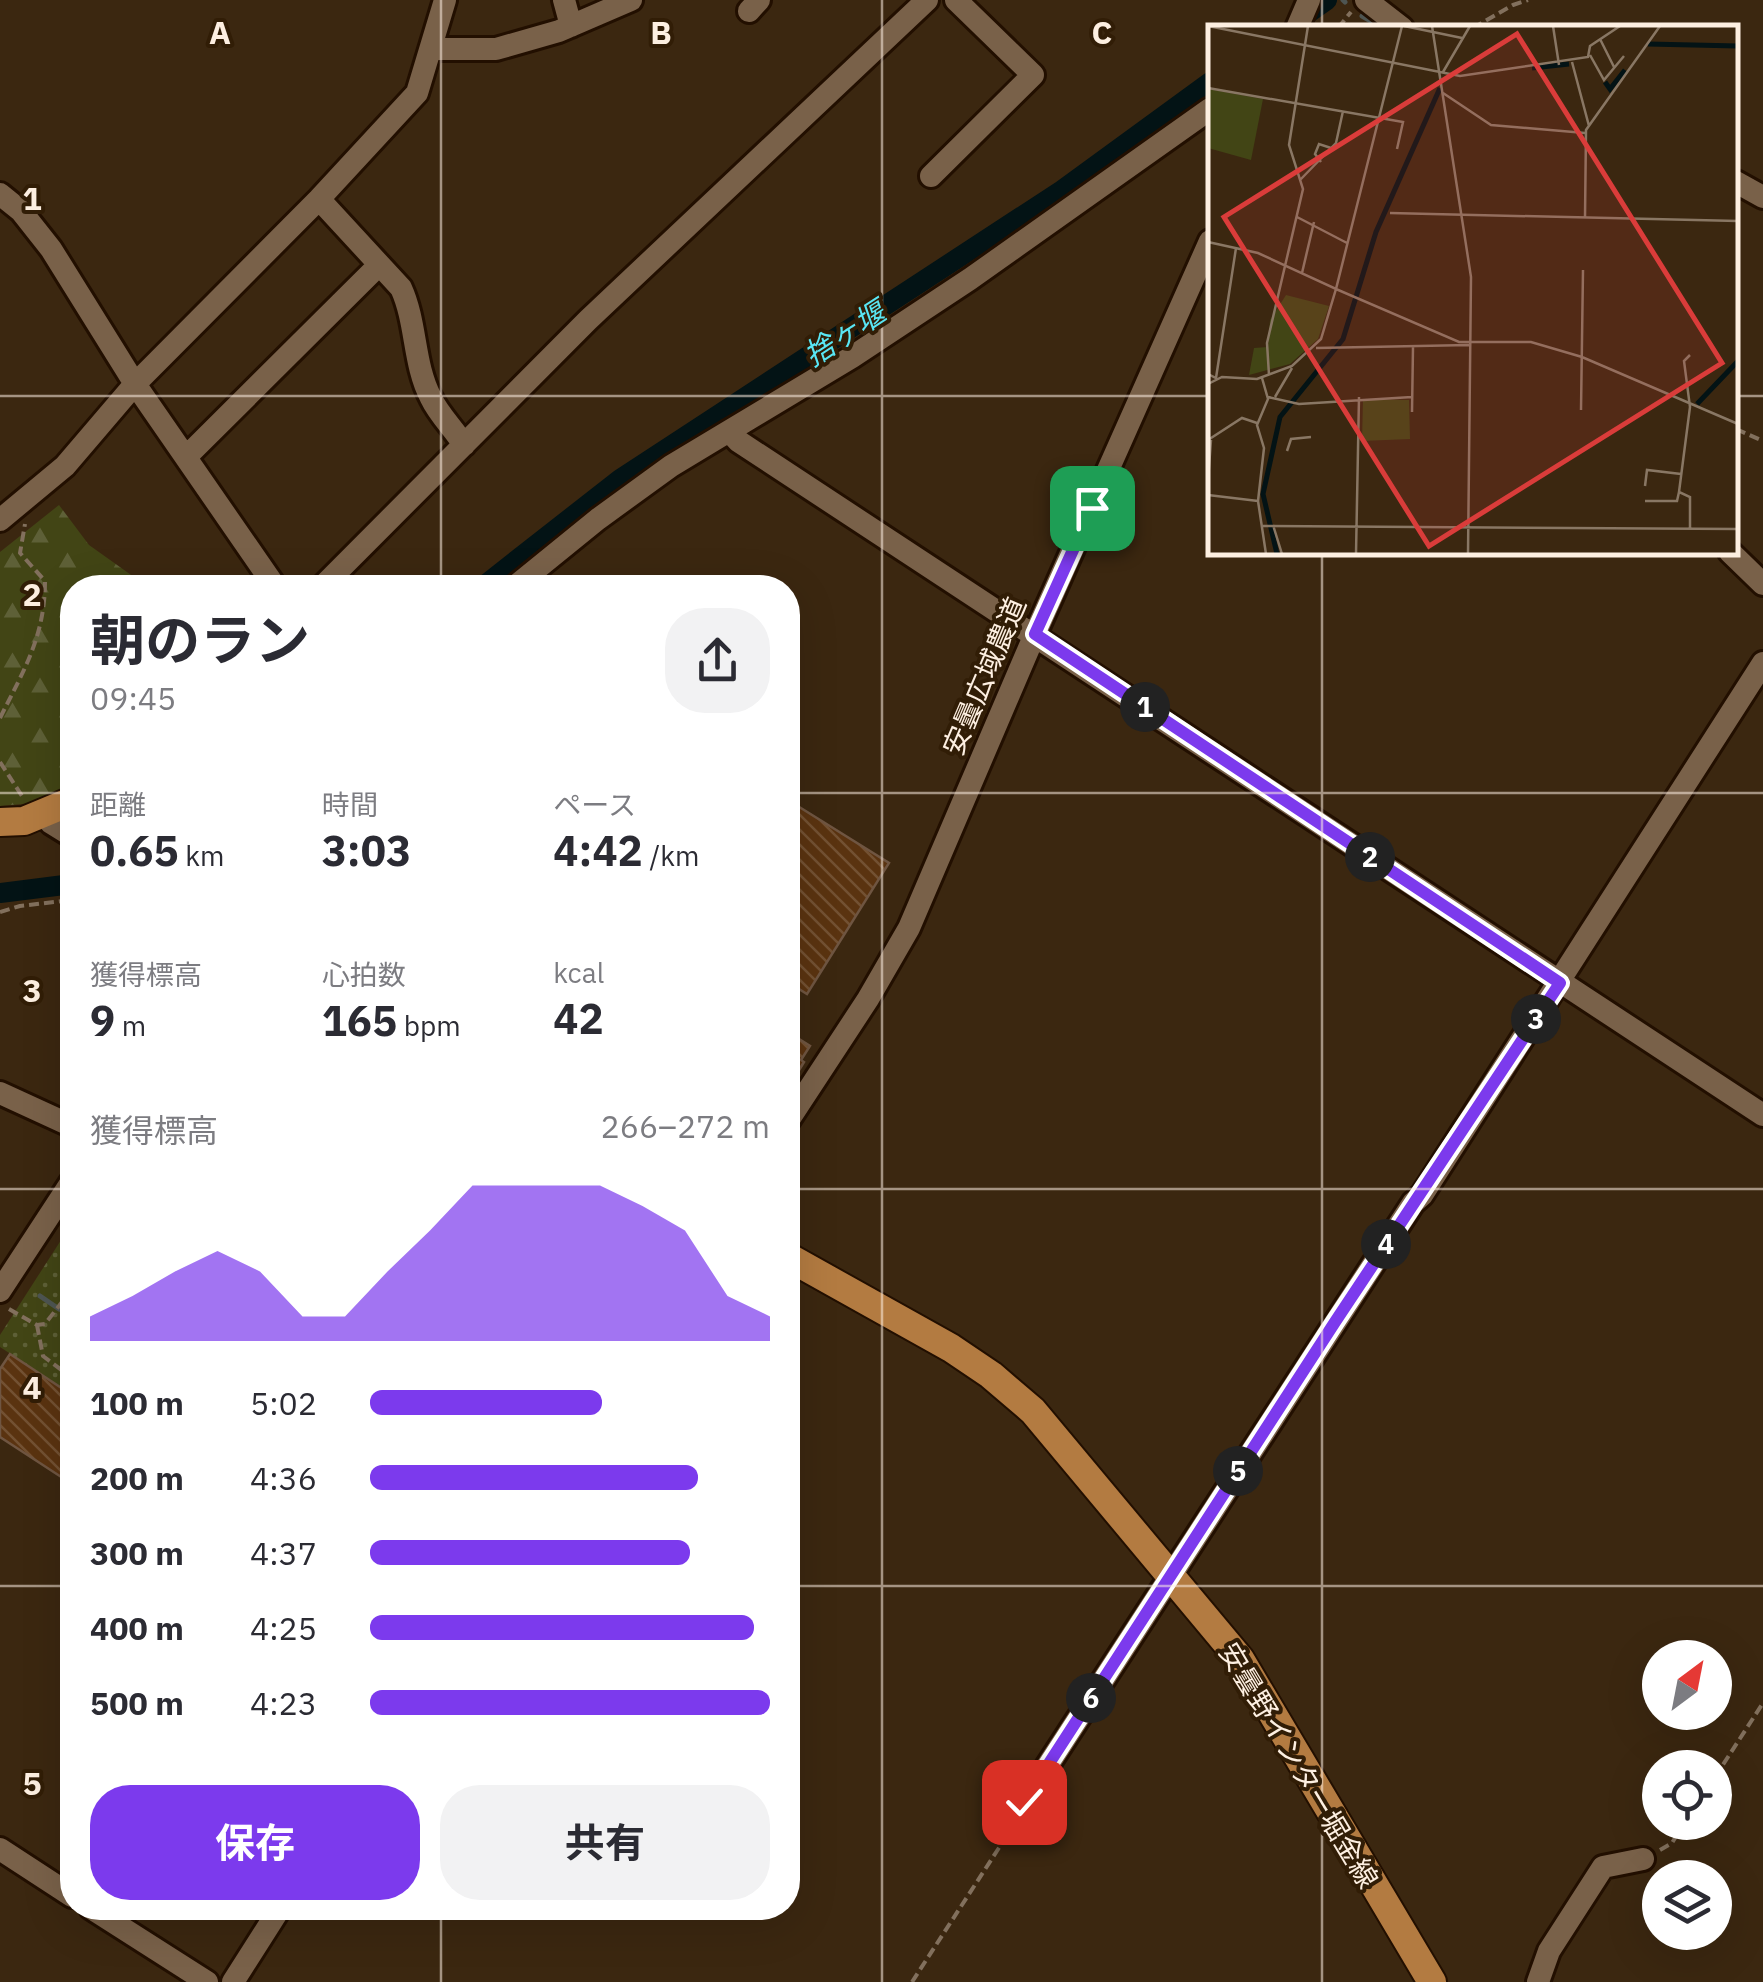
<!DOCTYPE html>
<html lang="ja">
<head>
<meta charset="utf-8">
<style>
  :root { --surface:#fff; --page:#f2f2f3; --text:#2b2b33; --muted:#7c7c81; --accent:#7c3aed }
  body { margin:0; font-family:"IBM Plex Sans","Noto Sans JP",sans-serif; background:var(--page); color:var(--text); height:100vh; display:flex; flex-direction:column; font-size:38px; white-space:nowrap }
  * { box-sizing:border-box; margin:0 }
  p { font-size:32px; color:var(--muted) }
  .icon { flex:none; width:55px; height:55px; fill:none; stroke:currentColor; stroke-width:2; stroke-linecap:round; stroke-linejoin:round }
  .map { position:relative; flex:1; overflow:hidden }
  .sheet { position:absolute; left:60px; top:575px; width:740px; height:1345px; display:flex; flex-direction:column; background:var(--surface); border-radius:40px; box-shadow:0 10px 40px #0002 }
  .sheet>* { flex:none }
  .needle { width:65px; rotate:32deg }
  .tools { position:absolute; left:1642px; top:1640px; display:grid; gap:20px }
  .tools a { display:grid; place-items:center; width:90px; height:90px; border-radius:50%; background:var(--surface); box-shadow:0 10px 40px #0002; font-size:50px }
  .pin { position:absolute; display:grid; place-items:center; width:85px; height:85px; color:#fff; margin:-42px; border-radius:20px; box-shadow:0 5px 15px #0006 }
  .km { position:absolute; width:50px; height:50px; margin:-25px; border-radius:50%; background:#222; color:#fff; font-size:28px; line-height:50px; text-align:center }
  .round { display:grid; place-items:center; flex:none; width:105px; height:105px; border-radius:40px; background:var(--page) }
  .head { display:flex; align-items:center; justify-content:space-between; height:170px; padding:0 30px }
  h1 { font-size:55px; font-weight:700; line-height:75px }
  .stats { display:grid; grid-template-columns:repeat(3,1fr); gap:15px; height:170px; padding:10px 30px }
  .stats div { display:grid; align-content:center }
  .stats b { font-size:42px; font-weight:700 }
  .stats small { font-size:28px; font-weight:400 }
  .stats p { font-size:28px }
  .chart { height:280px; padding:20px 30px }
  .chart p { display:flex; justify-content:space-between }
  .chart svg { width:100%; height:180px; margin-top:10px; fill:var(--accent); opacity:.7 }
  .button { display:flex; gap:20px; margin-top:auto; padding:20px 30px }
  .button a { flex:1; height:115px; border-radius:40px; background:var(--accent); color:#fff; font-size:40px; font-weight:700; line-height:115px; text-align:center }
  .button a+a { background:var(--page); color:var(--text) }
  ul { padding:0 30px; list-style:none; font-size:32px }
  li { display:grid; grid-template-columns:160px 120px 1fr; align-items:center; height:75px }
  li i { height:25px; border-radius:12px; background:var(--accent) }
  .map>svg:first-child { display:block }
</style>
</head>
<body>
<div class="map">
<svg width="1763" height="1982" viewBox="0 0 1763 1982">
  <defs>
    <pattern id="grass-dots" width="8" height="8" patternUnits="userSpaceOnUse" patternTransform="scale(2.5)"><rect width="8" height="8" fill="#424515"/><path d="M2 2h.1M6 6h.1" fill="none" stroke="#5e6037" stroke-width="1.8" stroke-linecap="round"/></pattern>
    <pattern id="forest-firs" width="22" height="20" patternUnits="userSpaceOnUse" patternTransform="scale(2.5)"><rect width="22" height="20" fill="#424515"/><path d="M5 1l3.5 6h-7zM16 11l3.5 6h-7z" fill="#5e6037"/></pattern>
    <pattern id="building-back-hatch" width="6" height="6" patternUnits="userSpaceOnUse" patternTransform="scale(2.5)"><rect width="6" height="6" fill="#5a3310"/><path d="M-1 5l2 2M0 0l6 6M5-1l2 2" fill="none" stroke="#735132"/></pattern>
  </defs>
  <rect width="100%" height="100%" fill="#3b2710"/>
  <path fill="url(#grass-dots)" d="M72,1223v171l-72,-47v-12z"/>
  <path fill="url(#forest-firs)" d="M59,505l30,40 59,42 -76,1v198l-38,17 -34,3v-254z"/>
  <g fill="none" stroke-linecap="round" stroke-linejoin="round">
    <path stroke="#4e5552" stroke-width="5" d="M1343,0l2,2
      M1362,16l21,12
      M40,1296l19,13 13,3"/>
    <path stroke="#031315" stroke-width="20" d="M1297,21l30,-21
      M481,588l139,-109 442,-289 148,-108
      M0,893l72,-9"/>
  </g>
  <path fill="url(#building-back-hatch)" stroke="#6f5541" stroke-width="2.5" d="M788,800l101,63 -82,131 -19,-12z
    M788,1032l22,14 -9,14 3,2 -16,26z
    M10,1354l62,41v89l-72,-47v-68z"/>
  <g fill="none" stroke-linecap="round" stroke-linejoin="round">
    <g stroke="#220f00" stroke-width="28">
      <path id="minor" d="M564,0l7,26
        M1366,0l36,28
        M749,11l10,-11
        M1297,28l12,-28
        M431,49h65l63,-18 72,-31
        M931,176l102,-101 -77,-75
        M1736,182l27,15
        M0,194l21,17 30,38 84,135 141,204
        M319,199l82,89c16,35 12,76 30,110 8,17 23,31 33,47
        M729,431l9,10 1025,674
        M187,456l192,-191
        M0,520l65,-54 70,-82 184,-185 98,-106 28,-93
        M1730,552l33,32
        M321,588l267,-268 339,-320
        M513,588l85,-69 73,-53 181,-109 118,-78 240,-170
        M44,814l7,9 21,13
        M0,1093l72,33
        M788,1121l80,-122 41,-71 126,-294 175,-393
        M0,1291l72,-110
        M1024,1802l389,-599 9,-8 341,-532
        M0,1849l72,47
        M91,1908l116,74
        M233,1982l47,-74
        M1538,1982l11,-31 54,-84 40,-8"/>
    </g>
    <g stroke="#220f00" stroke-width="32">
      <path id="major" d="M0,822l24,-1 48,-20
        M788,1257l163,91 40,27 42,36 207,248 192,323"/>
    </g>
    <path stroke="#82705d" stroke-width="4" stroke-dasharray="10 5" stroke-linecap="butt" d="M1338,28l13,-16
      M1473,28l40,-23 15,-5
      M1736,429l27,12
      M0,718c24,-48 45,-82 45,-137l-25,-28 5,-29
      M0,762l22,34
      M0,912l20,-6 52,-6
      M9,1309l28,16 8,-1 27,-35
      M37,1325l6,31 29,22
      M1715,1777l48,-74
      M1660,1850l12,-7 13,-21
      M912,1982l105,-162"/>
    <use href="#minor" stroke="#796149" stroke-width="22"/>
    <use href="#major" stroke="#b37b41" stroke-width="28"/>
  </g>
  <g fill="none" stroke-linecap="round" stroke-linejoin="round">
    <g stroke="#fff" stroke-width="20">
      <path id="route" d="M1024,1802l311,-480 225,-339 -525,-349 57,-126"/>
    </g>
    <use href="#route" stroke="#7c3aed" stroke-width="12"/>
  </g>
  <path fill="none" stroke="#fdefe1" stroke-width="2.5" stroke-opacity="0.55" d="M441,0v588M882,0v1982M1322,0v28M0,396h1210M1736,396h27M1322,552v1430M0,793h72M788,793h975M0,1189h72M788,1189h975M0,1586h72M788,1586h975M441,1908v74"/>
  <g text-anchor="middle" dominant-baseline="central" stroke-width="8" stroke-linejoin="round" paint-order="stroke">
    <g font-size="28" fill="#fdefe1" stroke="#311d06">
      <text transform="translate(984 676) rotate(-67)">安曇広域農道</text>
      <text transform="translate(1299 1765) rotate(59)">安曇野インター堀金線</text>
    </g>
    <g font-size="30" font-style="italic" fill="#59e6f4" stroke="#311d06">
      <text transform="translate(844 333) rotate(-33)">捨ヶ堰</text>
    </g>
  </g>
  <g transform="translate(1208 25)">
    <rect width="530" height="530" fill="#3b2710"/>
    <path d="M155,374l46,1 1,39 -48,2z" fill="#424515"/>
    <path d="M78,270l43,11 -11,33 -28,25 -41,11 5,-27 14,-1 2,-27z" fill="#424515"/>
    <path d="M0,64l55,10 -12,61 -43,-12z" fill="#424515"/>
    <path fill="none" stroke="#031315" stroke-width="5" d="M440,19l90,2M324,43l37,-4M397,57l5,7 15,-19M489,379l41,-43M69,529l-14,-60 17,-77 63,-78 33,-107 64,-144"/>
    <path fill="none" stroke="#897764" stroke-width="2.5" d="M0,1l252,50 128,-19 2,-11 30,-20M196,1l58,12M224,1l39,251 -3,277M345,1l6,39M392,14l14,28M382,30l14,25 20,-24M364,37l17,64M235,47l27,-46M0,63l195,34 -6,27M235,68l48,32 94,8M113,137l-6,-8 4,-10 12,4M92,155l36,-37 7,-32M182,188l348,8M89,192l50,26M377,193l1,-88 74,-104M0,217l50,11 78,36 66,-263M94,248l12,-51M108,323l153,-3M482,330l-6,6 6,46 -11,85 11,5v31M0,349l8,4 20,-130M61,350l-2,-32 36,-154 -14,-44 19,-119M54,353l6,21 -11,26 7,23 -6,53 8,53M0,359l14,-7 35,2 35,-13 29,-27 15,-50 123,53h72l51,15 156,67M60,372l31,7 113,-7M67,372l17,-29M373,385l2,-140M204,387l1,-65M0,415l34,-22 15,5M79,426l4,-12 20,-2M0,456l3,-41M437,461l2,-16 34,4M0,470l50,6M437,476h32l2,-9M65,500l9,29M55,501l475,3M148,529l3,-157"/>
    <path fill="#da3c3a" fill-opacity="0.15" stroke="#da3c3a" stroke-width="5" d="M309,9l205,329 -293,183 -205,-329z"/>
    <rect width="530" height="530" fill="none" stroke="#fdefe1" stroke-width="5"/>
  </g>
  <g font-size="32" text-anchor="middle" font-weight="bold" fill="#fdefe1" stroke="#311d06" stroke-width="8" stroke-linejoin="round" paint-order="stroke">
    <text x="220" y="44">A</text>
    <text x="661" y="44">B</text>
    <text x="1102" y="44">C</text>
    <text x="32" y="210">1</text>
    <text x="32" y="606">2</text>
    <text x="32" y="1002">3</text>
    <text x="32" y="1399">4</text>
    <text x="32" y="1795">5</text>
  </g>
</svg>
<div class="tools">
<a><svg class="needle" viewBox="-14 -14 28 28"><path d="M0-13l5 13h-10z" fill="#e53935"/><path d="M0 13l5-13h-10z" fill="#7c7c81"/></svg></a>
<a><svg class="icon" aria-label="locate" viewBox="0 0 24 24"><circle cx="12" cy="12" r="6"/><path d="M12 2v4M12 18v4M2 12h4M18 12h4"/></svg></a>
<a><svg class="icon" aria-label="layers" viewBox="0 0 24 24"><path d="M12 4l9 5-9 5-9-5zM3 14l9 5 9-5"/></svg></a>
</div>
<div class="pin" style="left:1092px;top:508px;background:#1e9e55"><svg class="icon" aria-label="arrive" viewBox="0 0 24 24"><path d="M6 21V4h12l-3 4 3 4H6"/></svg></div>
<div class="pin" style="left:1024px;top:1802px;background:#d93025"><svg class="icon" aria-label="check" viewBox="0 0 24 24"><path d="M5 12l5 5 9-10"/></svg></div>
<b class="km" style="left:1145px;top:707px">1</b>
<b class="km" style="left:1370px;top:857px">2</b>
<b class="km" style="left:1536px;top:1019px">3</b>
<b class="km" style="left:1386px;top:1244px">4</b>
<b class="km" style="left:1238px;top:1471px">5</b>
<b class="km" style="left:1091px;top:1698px">6</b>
<section class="sheet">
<div class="head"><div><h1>朝のラン</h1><p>09:45</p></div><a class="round"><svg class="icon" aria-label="share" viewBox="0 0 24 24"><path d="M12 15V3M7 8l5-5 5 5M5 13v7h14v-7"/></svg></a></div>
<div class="stats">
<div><p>距離</p><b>0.65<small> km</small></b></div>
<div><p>時間</p><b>3:03</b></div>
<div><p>ペース</p><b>4:42<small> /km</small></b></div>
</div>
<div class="stats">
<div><p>獲得標高</p><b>9<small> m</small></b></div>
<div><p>心拍数</p><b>165<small> bpm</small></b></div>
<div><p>kcal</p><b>42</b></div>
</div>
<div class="chart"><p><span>獲得標高</span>266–272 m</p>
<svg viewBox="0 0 160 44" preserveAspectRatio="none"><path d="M0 44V38L10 33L20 27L30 22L40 27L50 38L60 38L70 27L80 17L90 6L100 6L110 6L120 6L130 11L140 17L150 33L160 38V44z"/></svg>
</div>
<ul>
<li><b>100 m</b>5:02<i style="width:58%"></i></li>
<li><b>200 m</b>4:36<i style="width:82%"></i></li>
<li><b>300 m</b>4:37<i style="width:80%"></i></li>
<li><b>400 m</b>4:25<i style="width:96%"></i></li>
<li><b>500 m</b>4:23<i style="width:100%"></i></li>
</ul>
<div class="button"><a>保存</a><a>共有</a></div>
</section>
</div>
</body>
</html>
